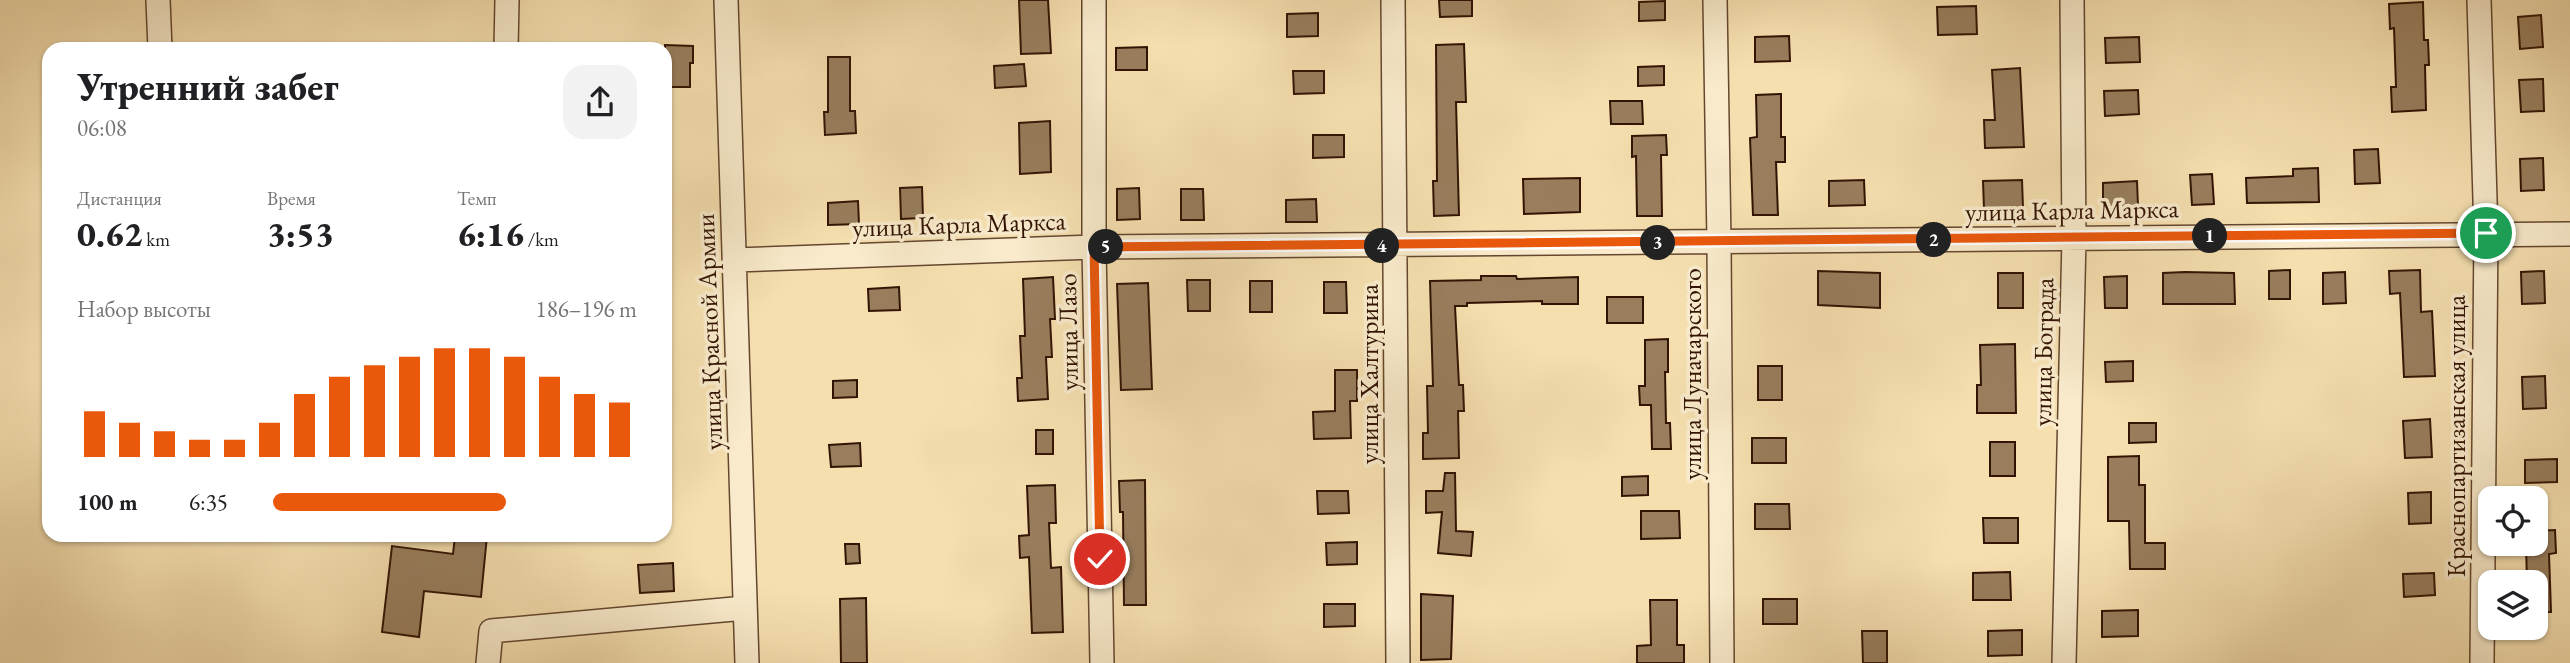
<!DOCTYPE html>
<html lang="ru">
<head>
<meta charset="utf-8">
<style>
  :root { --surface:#fff; --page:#f2f2f2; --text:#202124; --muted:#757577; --accent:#ea580c }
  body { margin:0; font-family:"EB Garamond",serif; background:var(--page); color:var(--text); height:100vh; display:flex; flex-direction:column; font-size:26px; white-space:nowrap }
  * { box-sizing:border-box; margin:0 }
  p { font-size:23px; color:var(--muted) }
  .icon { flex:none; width:38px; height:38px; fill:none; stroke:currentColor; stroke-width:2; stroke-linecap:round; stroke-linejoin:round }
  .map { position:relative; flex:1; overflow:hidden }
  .panel { position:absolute; left:42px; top:42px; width:630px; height:500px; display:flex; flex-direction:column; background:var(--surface); border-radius:21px; box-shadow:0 2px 5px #0004 }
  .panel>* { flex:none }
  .buttons { position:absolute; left:2478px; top:486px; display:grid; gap:14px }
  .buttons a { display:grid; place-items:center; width:70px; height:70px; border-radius:14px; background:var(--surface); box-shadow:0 2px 5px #0004; font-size:35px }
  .pin { position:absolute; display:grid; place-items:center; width:60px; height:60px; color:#fff; margin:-30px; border:4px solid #fff; border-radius:50%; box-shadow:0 2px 7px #0007 }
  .km { position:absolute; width:35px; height:35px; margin:-18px; border-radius:50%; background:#222; color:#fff; font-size:19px; line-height:35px; text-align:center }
  .round { display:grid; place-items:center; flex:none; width:74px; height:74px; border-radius:21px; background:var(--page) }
  .head { display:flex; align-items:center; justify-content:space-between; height:119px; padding:0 35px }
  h1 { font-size:38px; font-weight:800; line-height:52px }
  .stats { display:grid; grid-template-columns:repeat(3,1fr); gap:10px; height:119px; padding:7px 35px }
  .stats div { display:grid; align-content:center }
  .stats b { font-size:35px; font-weight:800 }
  .stats small { font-size:19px; font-weight:400 }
  .stats p { font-size:19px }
  .chart { height:196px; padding:14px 35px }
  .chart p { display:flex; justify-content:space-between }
  .chart svg { width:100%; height:126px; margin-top:7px; stroke:var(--accent); stroke-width:6 }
  ul { padding:0 35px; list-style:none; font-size:23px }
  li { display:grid; grid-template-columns:112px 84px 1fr; align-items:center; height:52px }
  li i { height:18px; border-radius:9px; background:var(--accent) }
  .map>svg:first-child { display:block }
</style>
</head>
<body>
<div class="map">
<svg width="2570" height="663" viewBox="0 0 2570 663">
  <rect width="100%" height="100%" fill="#f5dfaf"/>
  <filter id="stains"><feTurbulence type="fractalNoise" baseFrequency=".00286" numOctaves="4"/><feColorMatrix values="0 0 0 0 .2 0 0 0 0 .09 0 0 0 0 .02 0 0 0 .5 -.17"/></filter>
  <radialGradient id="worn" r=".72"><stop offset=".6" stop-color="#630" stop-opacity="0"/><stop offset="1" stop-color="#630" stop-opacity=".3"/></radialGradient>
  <path fill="#987e5d" stroke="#331404" stroke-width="2" d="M1019,0h29l3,53 -30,1z
    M1439,0h33v16l-32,1z
    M1665,1v19l-26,1v-19z
    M2423,2l1,38h4l1,25h-4l1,45 -34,2 -1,-25h5l-2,-59 -4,1 -1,-25z
    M1976,6l1,28 -39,1 -1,-28z
    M1318,13v23l-31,1v-23z
    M2541,15l2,32 -23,2 -2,-32z
    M1789,36l1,25 -35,1v-25z
    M2139,37l1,25 -34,1 -1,-25z
    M1464,44l2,58h-10l3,113 -25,1 -1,-35h4l-1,-136z
    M665,45l28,1v17h-3v24h-25z
    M1147,47v23h-31v-22z
    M828,57h22v54h5l1,22 -31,2 -1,-23h4z
    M1024,64l2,22 -31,2 -1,-22z
    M1664,66v19l-26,1v-19z
    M2020,68l4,79 -39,1 -1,-28h11l-3,-50z
    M1293,71h31v22l-30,1z
    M2543,79l1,32 -23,1 -2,-32z
    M2138,90l1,24 -34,2 -1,-25z
    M1781,94v43h4v25h-9l2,53h-25l-3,-77 7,-1 -1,-42z
    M1610,101h32l1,23h-32z
    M1050,121l1,51 -31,2 -1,-51z
    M1313,135h31v22l-31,1z
    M1666,135l1,20h-6l1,61h-25l-1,-60 -4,1v-21z
    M2378,149l2,34 -25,1 -1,-34z
    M2543,158l1,32 -23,1 -1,-32z
    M2318,168l1,34 -72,1 -1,-25 47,-2v-7z
    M2212,174l2,30 -22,1 -2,-30z
    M1580,178v34l-56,2 -1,-35z
    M1864,180l1,25 -36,1v-25z
    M2022,180l1,28 -39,1 -1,-28z
    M2137,181l1,25 -35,1v-24z
    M922,187l1,31 -22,1 -1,-31z
    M1139,188l1,31 -23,1v-31z
    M1181,189h22l1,31h-23z
    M1316,199l1,23h-31v-22z
    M858,201l1,23 -31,1v-22z
    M2290,270v29h-21v-28z
    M2420,270l1,42 11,-1 3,65 -31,1 -4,-84 -10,1 -1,-23z
    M1818,271l62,2v35l-62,-3z
    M2544,271l1,32 -23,1 -1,-32z
    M2185,272l49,1 1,31h-72v-31z
    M2345,272l1,31 -23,1v-31z
    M1998,273h25v35h-25z
    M1481,276h35l1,3 61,-2v27h-36v-3l-75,2v3h-12l4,79h4l1,26h-6l1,47 -36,1v-26h5l-1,-47h6l-3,-105 51,-1z
    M2127,276v32h-22l-1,-31z
    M1053,277l2,42h-5l2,38h-6l2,42 -30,2 -1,-23h5l-2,-42h5l-2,-57z
    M1187,280h23v31h-22z
    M1250,281h22v31h-22z
    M1324,282h22l1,31h-23z
    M1148,283l4,106 -31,1 -4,-106z
    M899,287l1,23 -31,1 -1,-22z
    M1607,297h36v26h-36z
    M1668,339v33h-3l1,51h4l1,26h-19l-1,-44h-11l-1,-19h6v-46z
    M2015,344l1,69h-39v-28h4l-1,-40z
    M2133,361v20l-27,1 -1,-20z
    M1758,366h24v34h-24z
    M1335,370h22v31h-7l1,37 -37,1 -1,-27 22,-1z
    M2545,376l1,32 -23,1 -1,-32z
    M857,380v17l-24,1v-17z
    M2430,419l2,38 -27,1 -2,-37z
    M2129,423h27v19l-27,1z
    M1036,430h17v24h-17z
    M1752,438h34v25h-34z
    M1990,442h25v34h-25z
    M860,443l1,23 -30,1 -2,-22z
    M2139,456v29h6v58h20v26h-35l-1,-48h-21v-64z
    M2557,459v23l-32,1v-23z
    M1445,473h10l1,58 17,1 -2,24 -33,-3 4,-41 -16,1v-22h17z
    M1648,476v19l-26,1v-19z
    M1145,480l1,125h-22l-1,-93h-3l-1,-31z
    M1055,485l1,38h-7l2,45 10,-1 2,65 -31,1 -3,-76 -9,1 -1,-22 10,-1 -2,-49z
    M1317,491h31l1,22 -31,1z
    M2431,492v31l-22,1 -1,-31z
    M1755,504h34l1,25h-35z
    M1641,511h38l1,27 -39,1z
    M1983,518h35v25h-34z
    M2555,530l1,23 -7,1 2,58h-15v-29h-9l-1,-39h10v-13z
    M455,536h32l-6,61 -57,-6 -5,46 -37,-5 10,-86 61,8z
    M1357,542v22l-30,1 -1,-22z
    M845,544h14l1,19 -14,1z
    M673,563l1,28 -34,2 -2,-28z
    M2010,572l1,28h-38v-27z
    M2434,573l1,22 -31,2 -1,-23z
    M1421,594l32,2 -2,63 -30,1z
    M866,598l1,65h-26l-1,-64z
    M1763,599h34v25h-34z
    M1650,600h27v45h7v18h-47v-17l14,-1z
    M1324,604h31v22l-31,1z
    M2138,610v26l-36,1v-26z
    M2022,630v25l-34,1v-25z
    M1862,631h25v32h-24z"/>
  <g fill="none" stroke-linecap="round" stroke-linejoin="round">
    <g stroke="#64472f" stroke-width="26">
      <path id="minor" d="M158,0l2,49
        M726,0l21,663
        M1094,0v247l8,416
        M1393,0l5,663
        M1715,0l4,242 3,421
        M2479,0l7,233 -4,430
        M506,49l1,-49
        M735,260l359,-13 1476,-13
        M488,663l3,-32 254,-23
        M2064,663l10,-425 -2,-238"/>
    </g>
    <use href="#minor" stroke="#f8eacb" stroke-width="23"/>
  </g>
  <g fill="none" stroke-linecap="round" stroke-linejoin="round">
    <g stroke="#fff" stroke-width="14">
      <path id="route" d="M1100,559l-6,-312 1392,-14"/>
    </g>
    <use href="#route" stroke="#ea580c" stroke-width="9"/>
  </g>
  <g text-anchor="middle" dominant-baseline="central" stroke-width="7" stroke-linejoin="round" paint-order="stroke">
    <g font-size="26" fill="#331404" stroke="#f8eacb">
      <text transform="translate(2072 210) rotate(-1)">улица Карла Маркса</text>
      <text transform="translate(959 224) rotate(-2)">улица Карла Маркса</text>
      <text transform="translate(709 332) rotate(-92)">улица Красной Армии</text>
      <text transform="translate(1068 332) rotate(-91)">улица Лазо</text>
      <text transform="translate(2043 352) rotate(-89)">улица Бограда</text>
      <text transform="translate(1369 374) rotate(-90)">улица Халтурина</text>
      <text transform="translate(1692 374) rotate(-90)">улица Луначарского</text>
      <text transform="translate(2456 436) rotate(-90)">Краснопартизанская улица</text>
    </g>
  </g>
  <rect width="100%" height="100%" filter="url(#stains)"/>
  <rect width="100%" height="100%" fill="url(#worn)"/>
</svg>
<div class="buttons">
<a><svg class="icon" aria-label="locate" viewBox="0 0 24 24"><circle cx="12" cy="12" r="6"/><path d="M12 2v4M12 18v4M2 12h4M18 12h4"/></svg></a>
<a><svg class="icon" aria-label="layers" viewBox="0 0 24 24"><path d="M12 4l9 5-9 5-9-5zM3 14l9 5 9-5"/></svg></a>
</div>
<div class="pin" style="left:2486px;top:233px;background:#1e9e55"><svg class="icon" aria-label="arrive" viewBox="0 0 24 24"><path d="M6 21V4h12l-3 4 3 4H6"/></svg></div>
<div class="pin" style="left:1100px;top:559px;background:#d93025"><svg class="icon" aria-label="check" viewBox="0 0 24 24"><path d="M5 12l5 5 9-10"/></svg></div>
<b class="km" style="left:2210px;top:236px">1</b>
<b class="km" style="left:1934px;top:240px">2</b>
<b class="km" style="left:1658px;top:243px">3</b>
<b class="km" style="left:1382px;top:246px">4</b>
<b class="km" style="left:1106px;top:247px">5</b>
<section class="panel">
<div class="head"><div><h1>Утренний забег</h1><p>06:08</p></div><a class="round"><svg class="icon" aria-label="share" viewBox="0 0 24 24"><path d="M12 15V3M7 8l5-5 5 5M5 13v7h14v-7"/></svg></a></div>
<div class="stats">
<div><p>Дистанция</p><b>0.62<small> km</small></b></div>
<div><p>Время</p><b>3:53</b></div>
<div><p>Темп</p><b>6:16<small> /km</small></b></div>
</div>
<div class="chart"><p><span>Набор высоты</span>186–196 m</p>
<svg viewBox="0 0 160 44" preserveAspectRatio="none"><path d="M5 44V28M15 44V32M25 44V35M35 44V38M45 44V38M55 44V32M65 44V22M75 44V16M85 44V12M95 44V9M105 44V6M115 44V6M125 44V9M135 44V16M145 44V22M155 44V25"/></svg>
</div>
<ul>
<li><b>100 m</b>6:35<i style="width:64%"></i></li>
</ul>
</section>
</div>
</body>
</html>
